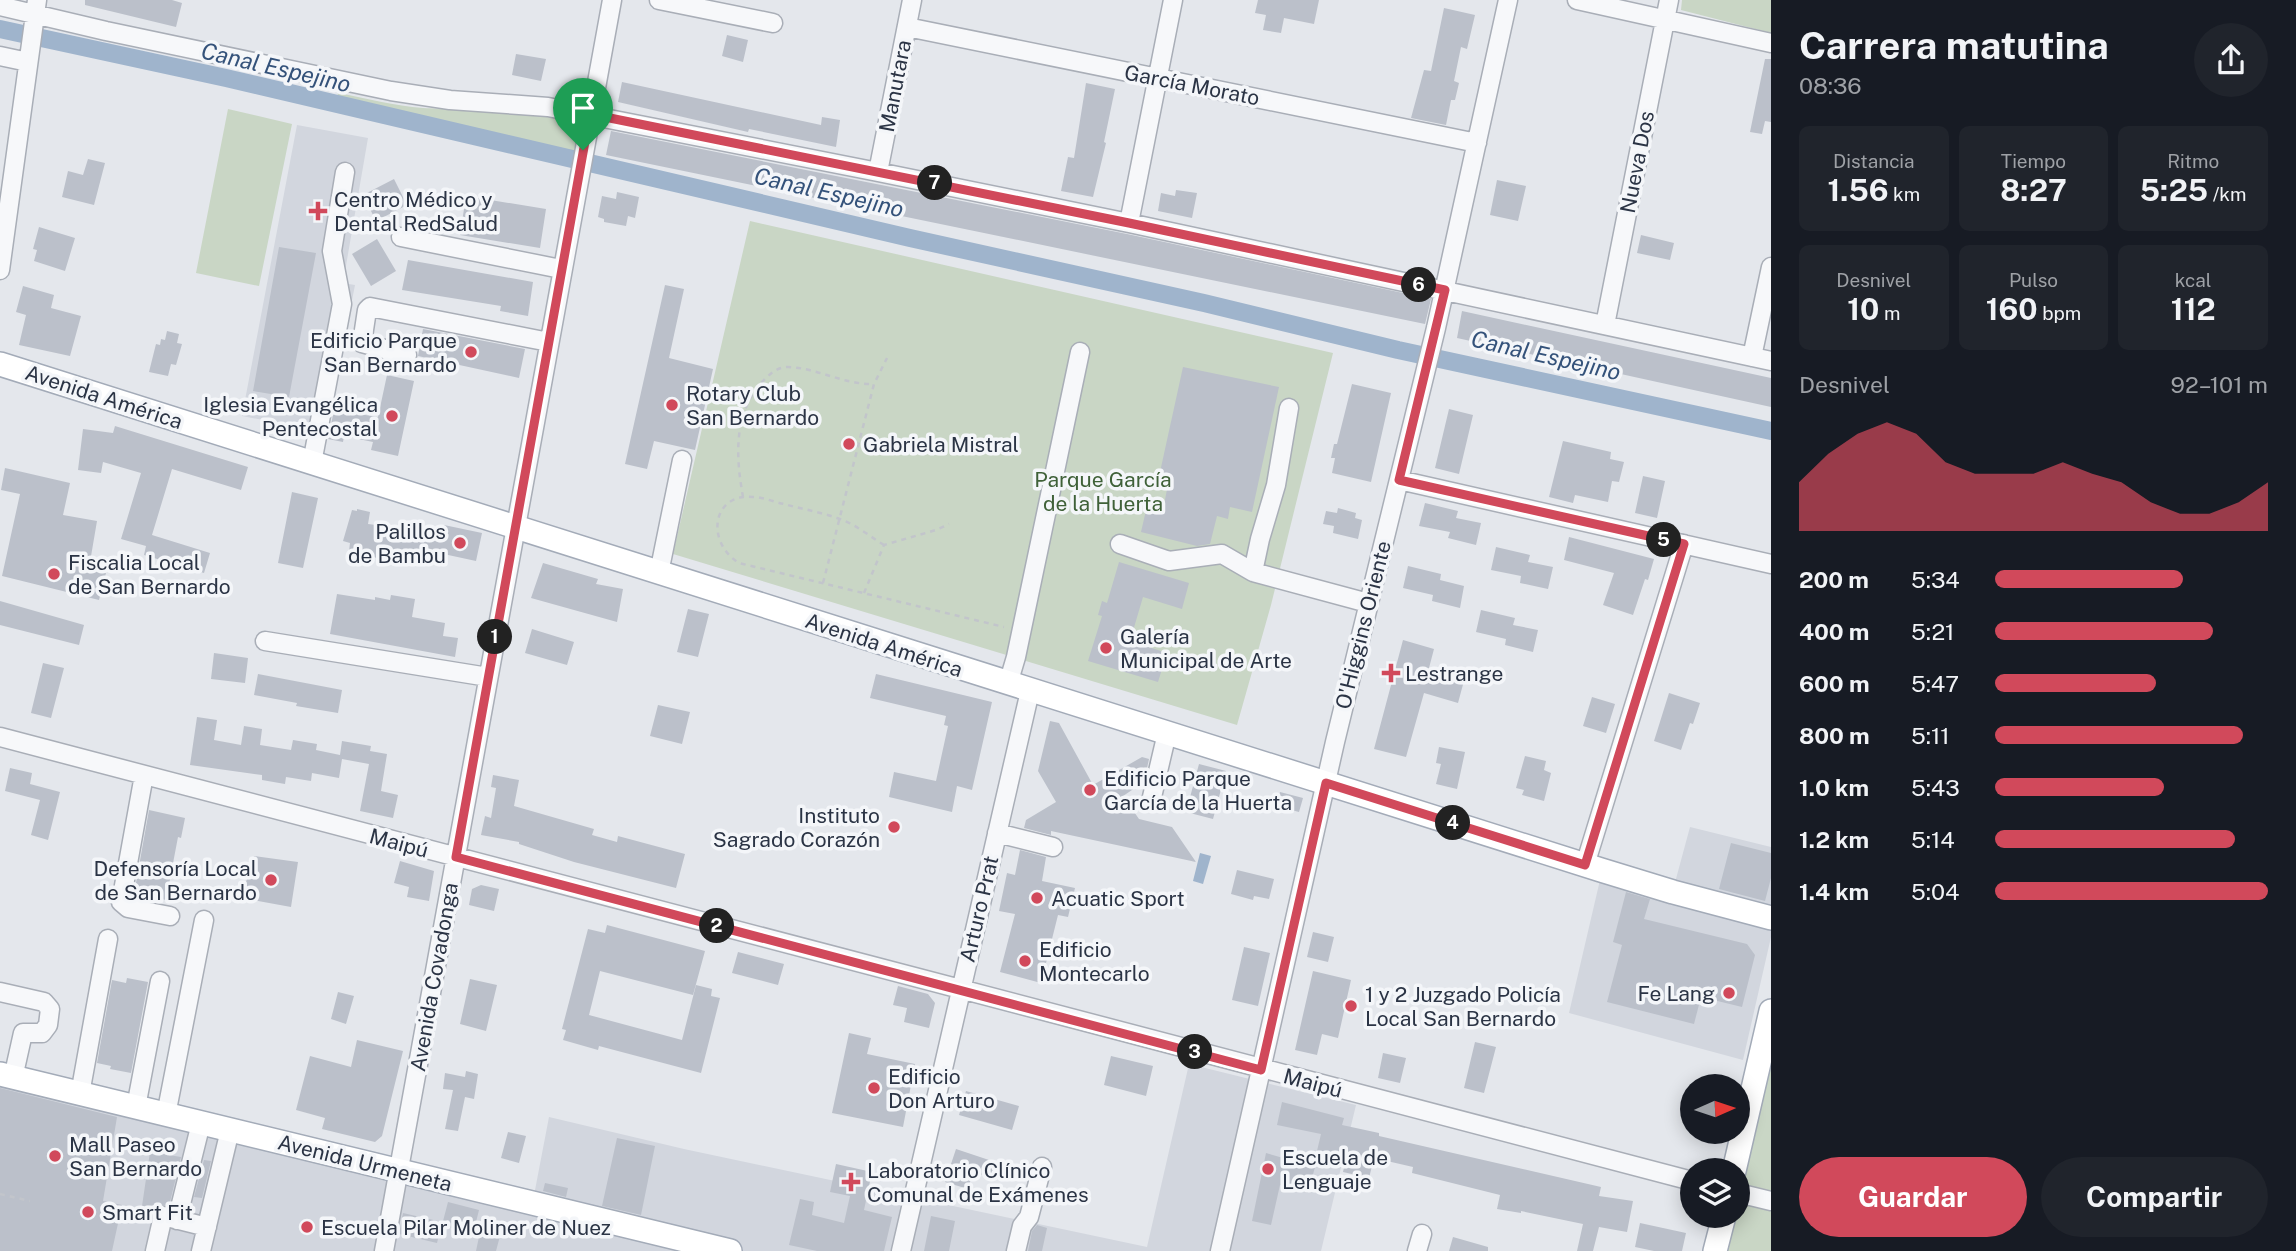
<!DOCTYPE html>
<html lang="es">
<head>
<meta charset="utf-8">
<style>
  :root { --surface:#171b24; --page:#20242c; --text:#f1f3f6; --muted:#9ea1a6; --accent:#d1495b }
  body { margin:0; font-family:"Public Sans",sans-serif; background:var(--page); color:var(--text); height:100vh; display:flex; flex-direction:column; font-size:26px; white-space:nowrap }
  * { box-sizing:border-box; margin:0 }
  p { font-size:23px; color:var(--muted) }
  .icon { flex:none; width:38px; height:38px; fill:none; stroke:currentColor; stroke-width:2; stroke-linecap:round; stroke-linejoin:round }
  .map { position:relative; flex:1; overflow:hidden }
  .panel { display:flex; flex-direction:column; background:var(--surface); width:525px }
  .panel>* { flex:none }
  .needle { width:46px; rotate:87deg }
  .buttons { position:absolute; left:1680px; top:1074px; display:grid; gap:14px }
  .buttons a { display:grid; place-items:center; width:70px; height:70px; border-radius:50%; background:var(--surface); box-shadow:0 4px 18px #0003; font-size:35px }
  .pin { position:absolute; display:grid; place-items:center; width:60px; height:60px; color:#fff; margin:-72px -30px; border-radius:50% 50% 50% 0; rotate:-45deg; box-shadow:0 0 7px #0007 }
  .pin .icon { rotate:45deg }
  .km { position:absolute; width:35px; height:35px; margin:-18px; border-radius:50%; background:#222; color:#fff; font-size:19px; line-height:35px; text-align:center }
  .round { display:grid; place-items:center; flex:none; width:74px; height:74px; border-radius:37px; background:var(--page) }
  .overview { display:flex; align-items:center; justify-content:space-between; height:119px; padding:0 28px }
  h1 { font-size:38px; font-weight:700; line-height:52px }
  .stats { display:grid; grid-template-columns:repeat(3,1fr); gap:10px; height:119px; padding:7px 28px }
  .stats div { display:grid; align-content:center; border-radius:10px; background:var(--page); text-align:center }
  .stats b { font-size:30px; font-weight:700 }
  .stats small { font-size:19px; font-weight:400 }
  .stats p { font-size:19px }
  .chart { height:196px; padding:14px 28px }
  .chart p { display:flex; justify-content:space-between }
  .chart svg { width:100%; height:126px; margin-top:7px; fill:var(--accent); opacity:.7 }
  .button { display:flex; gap:14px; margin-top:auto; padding:14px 28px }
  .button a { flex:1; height:80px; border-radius:42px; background:var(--accent); color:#fff; font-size:28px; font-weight:700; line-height:80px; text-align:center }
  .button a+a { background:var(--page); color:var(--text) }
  ul { padding:0 28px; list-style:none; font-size:23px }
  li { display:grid; grid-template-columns:112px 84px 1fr; align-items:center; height:52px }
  li i { height:18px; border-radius:9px; background:var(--accent) }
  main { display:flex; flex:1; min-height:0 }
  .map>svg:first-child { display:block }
</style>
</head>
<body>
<main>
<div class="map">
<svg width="1771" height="1251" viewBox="0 0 1771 1251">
  <rect width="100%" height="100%" fill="#e4e7ec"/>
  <path fill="#d2d6de" d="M297,125l71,13 -25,145 12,2 -29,147 -84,-16z
    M1690,827l81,20v90l-28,123 -174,-47 31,-133 70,21z
    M1189,1064l167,41 -35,146h-1321v-169l531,129 18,-94 135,32 463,98z"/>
  <path fill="#c9d6c5" d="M1682,0h89v33l-90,-23z
    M338,93c28,5 57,13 85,15 35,2 122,-3 149,14 10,7 4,20 2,30l-238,-49z
    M228,109l64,15 -33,162 -63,-13z
    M750,221l583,132 -62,252 -34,120 -564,-171z
    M1771,1047v204h-48l8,-35h7v-29z"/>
  <path fill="#9fb4cc" d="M1200,853l11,3 -8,28 -10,-3z"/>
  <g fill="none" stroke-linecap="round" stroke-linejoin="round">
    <path stroke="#9fb4cc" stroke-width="18" d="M0,29l226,49 684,160 294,65 194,47 373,81"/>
  </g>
  <path fill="#bbc0ca" d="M85,0h87l10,3 -6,24 -91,-22z
    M1258,0h61l-5,24 -30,-6 -3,15 -18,-3 3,-15 -11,-2z
    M1444,8l31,7 -8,34 -6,-2 -7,34 5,2 -4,17h-4l-5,25 -35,-7 13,-48 7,1z
    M727,35l21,5 -5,22 -21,-6z
    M516,54l30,5 -5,22 -29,-6z
    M1765,59h6v63l-6,-1 -3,13 -12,-2z
    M622,82l199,43 1,-8 18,3 -4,27 -87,-18 -1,3 -130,-30z
    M1086,83l29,6 -11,53 2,1 -13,54 -32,-6 7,-34 6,1z
    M611,131l516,103 304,65 -6,25 -819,-169z
    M88,159l17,4 -11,42 -32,-8 6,-26 15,4z
    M394,179l13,26 -31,16 -13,-26z
    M1497,180l29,6 -8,35 -28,-6z
    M1176,190l21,3 -5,25 -34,-7 3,-18 14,3z
    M617,192l22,5 -4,21 -7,-2 -2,10 -22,-4v-3l-6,-2 4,-21 14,3z
    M466,196l80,13 -6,39 -80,-13z
    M39,227l36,11 -10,33 -31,-10 3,-11 -4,-1z
    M1641,235l33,8 -4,17 -33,-7z
    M377,239l19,32 -25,15 -19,-32z
    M279,247l37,6 -27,144 -36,-6z
    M408,260l125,22 -5,34 -28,-5 1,-5 -99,-16z
    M665,285l19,4 -15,69 44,11 -18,81 -41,-9 -7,28 -22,-5z
    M23,286l31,9 -3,13 30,8 -11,40 -51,-11 7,-30 -10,-3z
    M1462,311l309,67v29l-314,-69z
    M423,329l102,20 -6,29 -101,-22z
    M167,331l12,3 -2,9 5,1 -6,21 -5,-1 -3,12 -19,-4 7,-28 4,1 1,-6 4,1z
    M1183,367l96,20 -27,125 -22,-5 -2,12 -11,-3 -7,28 -13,2 -56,-14 6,-26 16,4 7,-36 -10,-2z
    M387,375l27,6 -16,75 -27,-6 2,-8 -29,-6 -1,6 -15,-3 6,-29 44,7z
    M1352,384l39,9 -20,89 -39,-9 3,-15h-4l3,-14h3z
    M1449,409l24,6 -14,59 -24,-6z
    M115,426l133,41 -7,23 -69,-21 -20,66 58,18 -6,20 -60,-18 2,-9 -25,-7 20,-66 -38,-11 -2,11 -23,-3 5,-41 30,4z
    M1563,441l48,11 -1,7 14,3 -5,20 -7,-1 -4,21 -33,-7 -2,8 -24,-6z
    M5,468l65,15 -7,32 34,6 -8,47 17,5 -7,27 -97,-24 18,-82 -19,-4z
    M1643,476l22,5 -8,37 -22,-5z
    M292,492l26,6 -15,70 -25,-5z
    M1425,503l33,8 -2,7 25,5 -5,22 -28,-7 2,-6 -31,-6z
    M1338,508l18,5 -1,5 7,2 -4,19 -25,-6 1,-7 -11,-2 3,-13 11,2z
    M357,509l13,3 -2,12 42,5 1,-3 32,5 1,-6 38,8 -6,28 -51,-11v2l-8,-1 -1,13 -35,-5 -32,-8 1,-8 -7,-2 9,-31 5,1z
    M1569,537l85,22 -6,21 -3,-1 -12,36 -30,-10 11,-32 -50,-13z
    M1496,547l34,8 -2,7 25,5 -5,22 -28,-6 1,-7 -30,-6z
    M1119,562l70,21 -7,26 -39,-12 -13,44 37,12 -9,29 -70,-21 14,-45 -4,-1 4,-14 5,2z
    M543,563l55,16 -2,5 27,5 -6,33 -86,-24z
    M1408,566l33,8 -1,6 24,6 -4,22 -28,-7 1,-6 -30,-7z
    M337,594l38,6v-3l15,3 1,-5 24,4 -3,18 33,6 -2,13 15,2 -3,19 -125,-23z
    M0,601l84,24 -5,20 -79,-20z
    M688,609l21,5 -11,43 -21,-5z
    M1481,610l34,8 -2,7 25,5 -5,22 -28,-7 1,-6 -30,-7z
    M532,629l42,13 -7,23 -42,-12z
    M1403,640l31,9 -5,19 36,9 -7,26 -34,-10 -18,64 -32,-8z
    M214,653l34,5 -3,25 -34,-4z
    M43,663l21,5 -13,50 -20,-5z
    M258,674l84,16 -4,23 -42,-7 1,-3 -43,-8z
    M876,674l116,28 -20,88 -15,-4 -5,26 -63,-15 5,-25 42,9 12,-55 -4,-1 2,-9 -76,-18z
    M1669,693l31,10 -7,21 -3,-1 -9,27 -27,-9z
    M1592,697l23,7 -9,29 -23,-7z
    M658,705l32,7 -8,32 -32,-8z
    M197,717l20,3 -3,20 27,5 3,-19 18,3 -2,16 31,5 2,-10 24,4 -1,6 24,5 2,-14 29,5 -1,5 17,3 -6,37 17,4 -5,23 -33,-7 9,-47 -27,-5 -3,19 -27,-5 -1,8 -25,-4 -1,7 -23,-4v-5l-72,-10z
    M1050,721l9,2 34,62 49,-28 7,2 -5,23 -21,14 16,23 33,8 24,35 -145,-31v4l-27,-7 2,-8 30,-18 -18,-31z
    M1439,747l26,5 -8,37 -21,-5 5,-20 -5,-1z
    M1525,756l21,5 -2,9 7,3 -7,28 -22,-6 2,-5 -8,-2z
    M1199,764l27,7 -13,48 -27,-7z
    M10,768l22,5 -2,11 30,8 -12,48 -17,-5 9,-35 -35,-9z
    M493,775l26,5 -5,26 80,23 -2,6 25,7 1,-6 67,18 -9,34 -102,-26 -55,-18v-2l-38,-7 4,-19 6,2 5,-30 -5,-1z
    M1280,792l23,6 -4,14 -23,-6z
    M149,810l36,8 -4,20 -3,-1 -12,63 -32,-6z
    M1731,843l40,10v25l-6,23 -46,-12z
    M1020,850l26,7 -4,24 33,7 -7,29 -10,-2 -17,68 -41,-11 15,-58 -16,-3 8,-38 8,2z
    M254,856l44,6 -7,45 -50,-9z
    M400,861l34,10 -5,30 -22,-4 2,-10 -15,-4z
    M1237,870l37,9 -5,20 -15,-3 -1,4 -22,-6z
    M481,885l18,4 -5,22 -25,-6 3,-16z
    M1626,892l24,7 -6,20 103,25 8,11 -13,52 -41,-10 -7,27 -87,-22 15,-57 -9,-3z
    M607,925l98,26 -12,44 -93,-24 -11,44 93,25 14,-55 16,4 -1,7 9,2 -19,75 -102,-27 -1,4 -35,-10 3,-10 -4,-1 26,-100 17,4z
    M1313,932l21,5 -6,25 -21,-5z
    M1244,947l26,6 -12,53 -26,-6z
    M738,952l46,12 -6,21 -46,-12z
    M1313,971l38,9 -13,58 -16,-4 -5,21 -22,-5z
    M127,978l21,4 -17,91 -21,-4 1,-3 -14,-3 15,-83 14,3z
    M470,979l27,6 -11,46 -26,-7z
    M898,986l30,8 7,9 -6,25 -25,-6 3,-14 -14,-3z
    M338,992l16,4 -8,28 -15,-5z
    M849,1033l22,5 -4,16 48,10 -12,63 -71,-14z
    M357,1040l46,11 -21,85 -7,6 -53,-13 3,-11 -29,-8 14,-54 41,11z
    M1475,1042l21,5 -12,46 -20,-5z
    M1383,1053l23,5 -6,25 -22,-5z
    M1111,1056l42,10 -7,30 -42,-11z
    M466,1071l12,3 -4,25 -9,-2 -7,34 -13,-2 8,-39 -10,-1 2,-16 20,4z
    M0,1088l117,29 -14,84 19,4 -10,46h-112z
    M966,1091l53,15 -7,24 -53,-15z
    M1282,1102l62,16 -2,7 37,8v3l222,51 -2,9 34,5 -6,31 -28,-5 -6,24h-16l6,-27 -62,-13v2l-24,-4 3,-14 -88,-22 1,-6 -39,-9 -5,20 -26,-6 3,-14 -29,-7 4,-17 -44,-9z
    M508,1132l18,4 -7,27 -18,-5z
    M617,1138l38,8 -14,69 -39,-9z
    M956,1149l42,14 -5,15 -20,-6 -5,17 -23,-7z
    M150,1152l31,5 -12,49 -9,-1 -5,3 -13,-2z
    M1266,1153l49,14 -7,26 -28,-8 -9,40 -19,-4z
    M204,1160l7,1 -9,37 -8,-1z
    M836,1164l36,8 -8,38 28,7 -8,34h-67l-28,-6 11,-46 14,3 -2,13 32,8 6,-27 -20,-4z
    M545,1183l23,5 -2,9 -23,-6z
    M448,1202l31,8 -6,24 -31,-9z
    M403,1213l39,9 -5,21 -38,-9z
    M931,1216l24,5 -6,30h-25z
    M1640,1223l46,10 -4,18h-28l-19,-4z
    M1037,1225l10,3 -5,23h-14l4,-20z
    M480,1232l20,4 -4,15h-20z
    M1453,1237l35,10v4h-39z"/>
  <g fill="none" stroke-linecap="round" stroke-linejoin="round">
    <g stroke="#a9aeb7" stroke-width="21">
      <path id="minor" d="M659,0l114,23
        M1577,0l194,43
        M0,6l106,25 285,60 59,9 98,7 330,65 251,51 642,138
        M907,27l570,116
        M0,56l28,6
        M878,172l34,-172
        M1129,223l44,-223
        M401,237l160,32
        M0,270l37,-270
        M1605,325l64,-325
        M407,355l-45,-12 5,-33 3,-3 179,35
        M1752,357l19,-90
        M1289,408l-13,77 -16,54 -7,33 115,31
        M312,463l30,-159 -10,-53 13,-79
        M1399,480l372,84
        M1120,544l49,17 53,-7 31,18
        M659,573l23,-113
        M265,641l223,36
        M1008,684l8,-27 64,-305
        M0,737l1692,444
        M144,775l-23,127 7,6 42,8
        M1152,797l15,-64
        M997,833l56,14
        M1585,865l99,-321
        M0,992l44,10 6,7 -2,16 -6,8h-19l-10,45
        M80,1094l28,-155
        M136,1107l24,-126
        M166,1115l38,-195
        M1738,1193l33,8
        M177,1220l24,-97
        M155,1251l8,-35 44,11
        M201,1251l29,-121
        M384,1251l228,-1251
        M901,1251l129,-560
        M1016,1251l6,-25 7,-9 13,-50
        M1220,1251l115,-509 101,-414 72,-328
        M1417,1251l5,-17"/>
    </g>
    <g stroke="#a3abb8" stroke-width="26">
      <path id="major" d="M0,364l1601,506 72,22 98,26
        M0,1074l730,177
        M1734,1171l37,-160
        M1715,1251l9,-35"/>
    </g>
    <path stroke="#c2c5cb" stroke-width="2.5" stroke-dasharray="5 5" stroke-linecap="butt" d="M743,497c-7,-39 -10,-82 18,-114 8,-8 15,-16 27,-16 30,1 56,18 86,17
      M884,545c-15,-9 -30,-22 -47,-27 -17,-6 -35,-9 -53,-14 -10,-2 -21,-7 -31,-7 -42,-4 -47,46 -14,66l265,64
      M823,583l51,-199 13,-26
      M864,593l20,-48 52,-15 13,-6
      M0,1194l30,7"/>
    <use href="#minor" stroke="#f7f8fa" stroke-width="18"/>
    <use href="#major" stroke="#fff" stroke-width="23"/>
  </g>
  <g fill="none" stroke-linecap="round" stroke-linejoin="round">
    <g stroke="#fff" stroke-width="14">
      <path id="route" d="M590,114l539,109 316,67 -46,190 285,64 -99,321 -259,-82 -65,287 -805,-213z"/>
    </g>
    <use href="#route" stroke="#d1495b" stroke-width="9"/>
  </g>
  <g fill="#d1495b" stroke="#f4f6f9" stroke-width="2.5">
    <path d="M314.5 200.5h7v7h7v7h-7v7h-7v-7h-7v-7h7z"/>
    <circle cx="471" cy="352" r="7"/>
    <circle cx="672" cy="405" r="7"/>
    <circle cx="392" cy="416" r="7"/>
    <circle cx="849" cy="444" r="7"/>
    <circle cx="460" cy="543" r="7"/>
    <circle cx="54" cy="574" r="7"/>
    <circle cx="1106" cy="648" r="7"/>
    <path d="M1387.5 662.5h7v7h7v7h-7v7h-7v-7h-7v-7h7z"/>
    <circle cx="1090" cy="790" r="7"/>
    <circle cx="894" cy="827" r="7"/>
    <circle cx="271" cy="880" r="7"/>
    <circle cx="1037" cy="898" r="7"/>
    <circle cx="1025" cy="961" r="7"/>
    <circle cx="1729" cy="993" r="7"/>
    <circle cx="1351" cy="1006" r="7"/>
    <circle cx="874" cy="1088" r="7"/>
    <circle cx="55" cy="1156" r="7"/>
    <circle cx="1268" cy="1169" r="7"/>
    <path d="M847.5 1171.5h7v7h7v7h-7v7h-7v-7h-7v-7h7z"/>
    <circle cx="88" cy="1212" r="7"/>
    <circle cx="307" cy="1227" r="7"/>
  </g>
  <g text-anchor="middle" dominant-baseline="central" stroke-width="7" stroke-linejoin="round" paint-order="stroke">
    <g font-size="21" fill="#2b3445" stroke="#f4f6f9">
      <text transform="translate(1192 85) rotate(11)">García Morato</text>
      <text transform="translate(895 86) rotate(-79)">Manutara</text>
      <text transform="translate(1637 162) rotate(-79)">Nueva Dos</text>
      <text transform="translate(104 397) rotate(18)">Avenida América</text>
      <text transform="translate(1363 625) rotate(-76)">O'Higgins Oriente</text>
      <text transform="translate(884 645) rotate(18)">Avenida América</text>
      <text transform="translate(399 843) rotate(15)">Maipú</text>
      <text transform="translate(979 909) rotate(-77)">Arturo Prat</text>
      <text transform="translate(434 977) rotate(-80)">Avenida Covadonga</text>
      <text transform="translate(1313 1083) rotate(15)">Maipú</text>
      <text transform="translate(365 1163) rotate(14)">Avenida Urmeneta</text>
    </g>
    <g font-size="21" fill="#2b3445" stroke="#f4f6f9" text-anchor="start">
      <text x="334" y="199">Centro Médico y<tspan x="334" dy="24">Dental RedSalud</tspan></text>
      <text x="457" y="340" text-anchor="end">Edificio Parque<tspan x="457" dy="24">San Bernardo</tspan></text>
      <text x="686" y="393">Rotary Club<tspan x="686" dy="24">San Bernardo</tspan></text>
      <text x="378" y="404" text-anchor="end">Iglesia Evangélica<tspan x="378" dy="24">Pentecostal</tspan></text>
      <text x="863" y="444">Gabriela Mistral</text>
      <text x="446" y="531" text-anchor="end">Palillos<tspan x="446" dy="24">de Bambu</tspan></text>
      <text x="68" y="562">Fiscalia Local<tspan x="68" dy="24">de San Bernardo</tspan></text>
      <text x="1120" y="636">Galería<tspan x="1120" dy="24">Municipal de Arte</tspan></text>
      <text x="1405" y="673">Lestrange</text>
      <text x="1104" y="778">Edificio Parque<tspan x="1104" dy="24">García de la Huerta</tspan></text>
      <text x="880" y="815" text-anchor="end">Instituto<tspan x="880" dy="24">Sagrado Corazón</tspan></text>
      <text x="257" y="868" text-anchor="end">Defensoría Local<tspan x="257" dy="24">de San Bernardo</tspan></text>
      <text x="1051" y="898">Acuatic Sport</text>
      <text x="1039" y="949">Edificio<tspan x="1039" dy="24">Montecarlo</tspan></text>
      <text x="1715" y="993" text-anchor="end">Fe Lang</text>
      <text x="1365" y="994">1 y 2 Juzgado Policía<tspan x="1365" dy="24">Local San Bernardo</tspan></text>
      <text x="888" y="1076">Edificio<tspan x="888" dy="24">Don Arturo</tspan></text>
      <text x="69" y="1144">Mall Paseo<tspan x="69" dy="24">San Bernardo</tspan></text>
      <text x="1282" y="1157">Escuela de<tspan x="1282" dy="24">Lenguaje</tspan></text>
      <text x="867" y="1170">Laboratorio Clínico<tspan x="867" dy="24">Comunal de Exámenes</tspan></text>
      <text x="102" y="1212">Smart Fit</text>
      <text x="321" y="1227">Escuela Pilar Moliner de Nuez</text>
    </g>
    <g font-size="21" fill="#3f6138" stroke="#f4f6f9">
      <text x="1103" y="479">Parque García<tspan x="1103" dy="24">de la Huerta</tspan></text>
    </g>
    <g font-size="23" font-style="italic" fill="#34527a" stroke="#f4f6f9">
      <text transform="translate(276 67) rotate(13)">Canal Espejino</text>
      <text transform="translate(829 192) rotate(13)">Canal Espejino</text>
      <text transform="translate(1546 355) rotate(13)">Canal Espejino</text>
    </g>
  </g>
</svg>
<div class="buttons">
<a><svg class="needle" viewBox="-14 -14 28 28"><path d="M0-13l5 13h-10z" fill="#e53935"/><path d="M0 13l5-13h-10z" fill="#9ea1a6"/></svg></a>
<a><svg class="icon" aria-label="layers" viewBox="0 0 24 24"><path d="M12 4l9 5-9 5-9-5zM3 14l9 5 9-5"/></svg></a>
</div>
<div class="pin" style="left:583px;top:150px;background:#1e9e55"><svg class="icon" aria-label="arrive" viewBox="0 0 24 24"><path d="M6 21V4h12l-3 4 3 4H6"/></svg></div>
<b class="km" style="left:495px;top:637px">1</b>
<b class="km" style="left:717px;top:926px">2</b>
<b class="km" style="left:1195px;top:1052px">3</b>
<b class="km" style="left:1453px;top:823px">4</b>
<b class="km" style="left:1664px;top:540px">5</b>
<b class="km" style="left:1419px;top:285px">6</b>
<b class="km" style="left:935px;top:183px">7</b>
</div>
<section class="panel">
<div class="overview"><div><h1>Carrera matutina</h1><p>08:36</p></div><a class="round"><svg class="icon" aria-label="share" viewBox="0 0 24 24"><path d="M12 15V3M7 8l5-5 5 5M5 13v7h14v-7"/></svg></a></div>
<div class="stats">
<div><p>Distancia</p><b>1.56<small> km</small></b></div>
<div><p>Tiempo</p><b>8:27</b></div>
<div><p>Ritmo</p><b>5:25<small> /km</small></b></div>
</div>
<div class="stats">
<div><p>Desnivel</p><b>10<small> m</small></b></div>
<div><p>Pulso</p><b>160<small> bpm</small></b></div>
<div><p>kcal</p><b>112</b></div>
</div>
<div class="chart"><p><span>Desnivel</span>92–101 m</p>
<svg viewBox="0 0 160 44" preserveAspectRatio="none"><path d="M0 44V27L10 17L20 10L30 6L40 10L50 20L60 24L70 24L80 24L90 20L100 24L110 27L120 34L130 38L140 38L150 34L160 27V44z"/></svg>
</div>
<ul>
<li><b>200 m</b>5:34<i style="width:69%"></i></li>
<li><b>400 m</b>5:21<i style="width:80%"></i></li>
<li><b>600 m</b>5:47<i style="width:59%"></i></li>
<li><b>800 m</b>5:11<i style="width:91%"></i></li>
<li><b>1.0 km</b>5:43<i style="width:62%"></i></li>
<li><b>1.2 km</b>5:14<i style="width:88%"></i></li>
<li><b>1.4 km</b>5:04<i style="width:100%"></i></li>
</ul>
<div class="button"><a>Guardar</a><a>Compartir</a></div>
</section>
</main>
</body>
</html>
